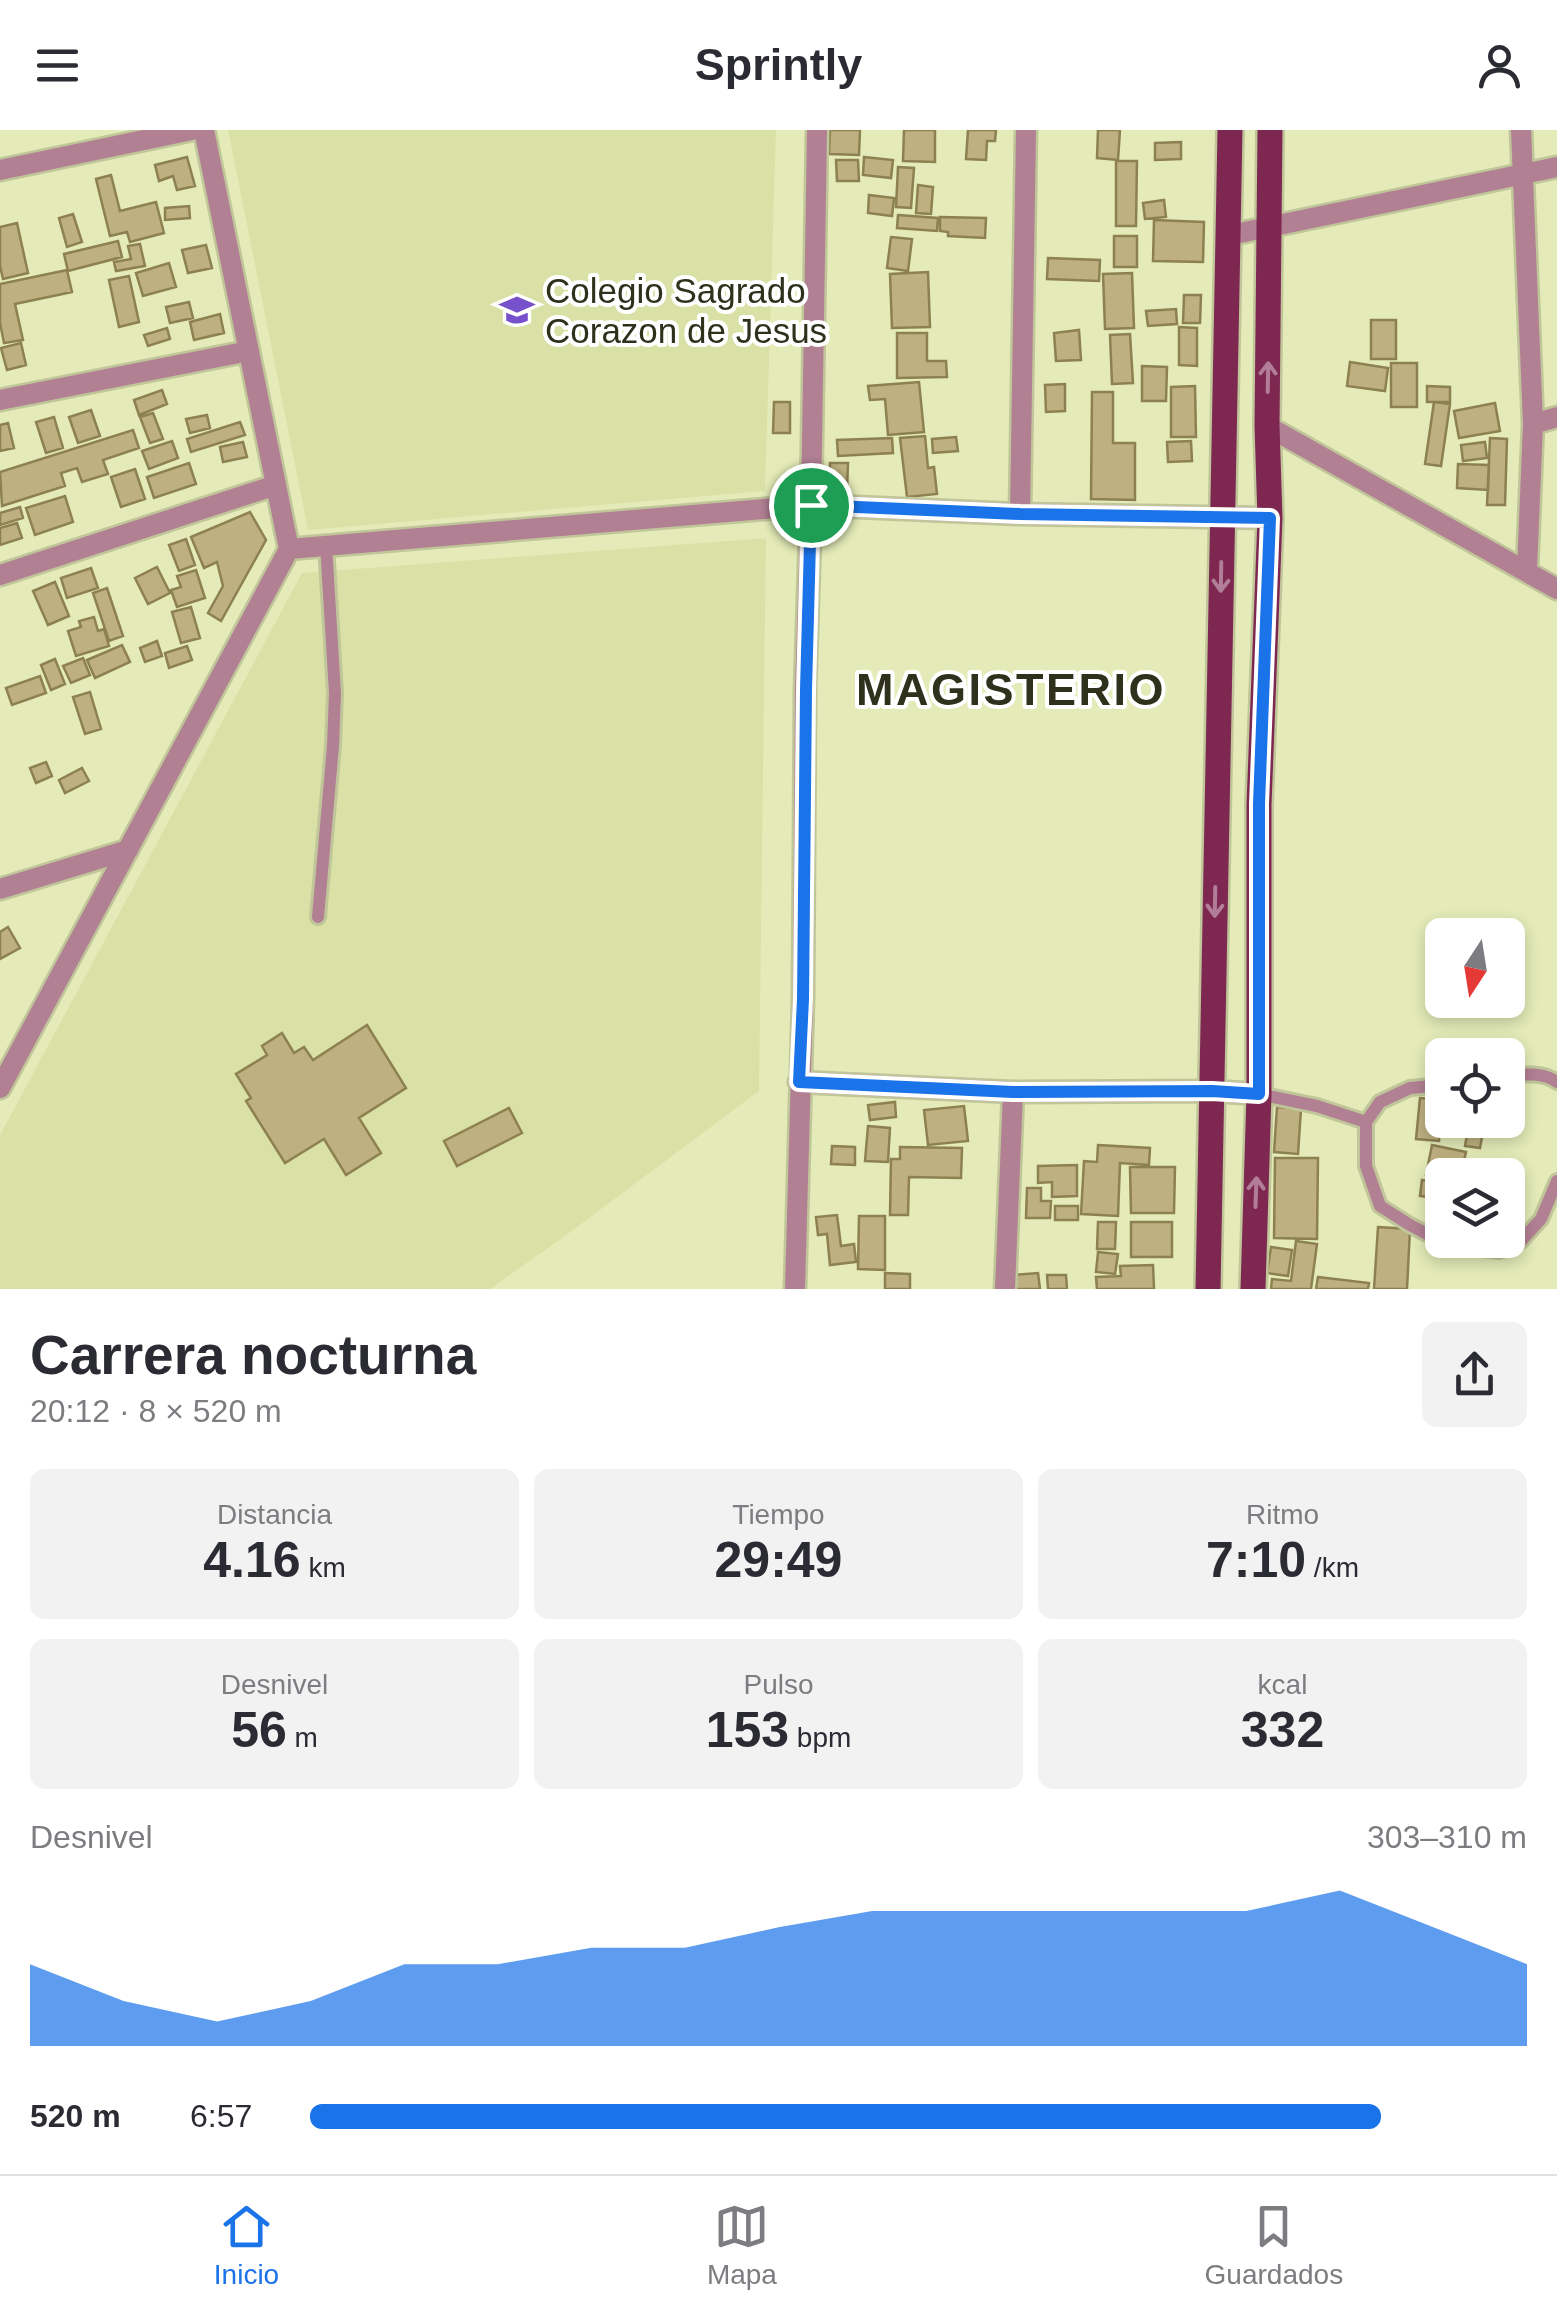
<!DOCTYPE html>
<html lang="es">
<head>
<meta charset="utf-8">
<style>
  :root { --surface:#fff; --page:#f2f2f3; --text:#2b2b33; --muted:#7c7c81; --line:#e1e1e2; --accent:#1a73e8 }
  body { margin:0; font-family:Arial,sans-serif; background:var(--page); color:var(--text); height:100vh; display:flex; flex-direction:column; font-size:38px; white-space:nowrap }
  * { box-sizing:border-box; margin:0 }
  p { font-size:32px; color:var(--muted) }
  .icon { flex:none; width:55px; height:55px; fill:none; stroke:currentColor; stroke-width:2; stroke-linecap:round; stroke-linejoin:round }
  .map { position:relative; height:1159px; overflow:hidden }
  .panel { display:flex; flex-direction:column; background:var(--surface); flex:1 }
  .panel>* { flex:none }
  .needle { width:65px; rotate:192deg }
  .tools { position:absolute; left:1425px; top:788px; display:grid; gap:20px }
  .tools a { display:grid; place-items:center; width:100px; height:100px; border-radius:15px; background:var(--surface); box-shadow:0 5px 15px #0003; font-size:50px }
  .pin { position:absolute; display:grid; place-items:center; width:85px; height:85px; color:#fff; margin:-42px; border:5px solid #fff; border-radius:50%; box-shadow:0 2px 10px #0007 }
  .round { display:grid; place-items:center; flex:none; width:105px; height:105px; border-radius:15px; background:var(--page) }
  .head { display:flex; align-items:center; justify-content:space-between; height:170px; padding:0 30px }
  h1 { font-size:55px; font-weight:600; line-height:75px }
  .stats { display:grid; grid-template-columns:repeat(3,1fr); gap:15px; height:170px; padding:10px 30px }
  .stats div { display:grid; align-content:center; border-radius:15px; background:var(--page); text-align:center }
  .stats b { font-size:50px; font-weight:600 }
  .stats small { font-size:28px; font-weight:400 }
  .stats p { font-size:28px }
  .chart { height:280px; padding:20px 30px }
  .chart p { display:flex; justify-content:space-between }
  .chart svg { width:100%; height:180px; margin-top:10px; fill:var(--accent); opacity:.7 }
  ul { padding:0 30px; list-style:none; font-size:32px }
  li { display:grid; grid-template-columns:160px 120px 1fr; align-items:center; height:75px }
  li i { height:25px; border-radius:12px; background:var(--accent) }
  header { display:flex; justify-content:space-between; align-items:center; height:130px; padding:0 30px; background:var(--surface); font-size:45px; font-weight:600 }
  .tabs { display:flex; justify-content:space-around; align-items:center; height:140px; border-top:2px solid var(--line); background:var(--surface); font-size:28px; color:var(--muted) }
  .tabs a { display:grid; justify-items:center; gap:5px }
  .tabs .current { color:var(--accent) }
  .map>svg:first-child { display:block }
</style>
</head>
<body>
<header><svg class="icon" aria-label="menu" viewBox="0 0 24 24"><path d="M4 6h16M4 12h16M4 18h16"/></svg>Sprintly<svg class="icon" aria-label="person" viewBox="0 0 24 24"><circle cx="12" cy="8" r="4"/><path d="M4 21q1-7 8-7t8 7"/></svg></header>
<div class="map">
<svg width="1557" height="1159" viewBox="0 0 1557 1159">
  <rect width="100%" height="100%" fill="#e4ebb8"/>
  <path fill="#dae1a7" d="M228,0h548l-11,361 -457,39z
    M766,408l-7,553 -194,145 -75,53h-490v-154l302,-562z"/>
  <path fill="#beb080" stroke="#8d8051" stroke-width="2.5" d="M830,0h30l-1,25 -30,-1z
    M904,0h31v32l-32,-1z
    M968,0h28l-1,11h-8l-1,19 -20,-1z
    M1098,0h22l-2,30 -21,-2z
    M1181,12v17l-26,1v-17z
    M187,27l8,29 -18,4 -4,-14 -14,5 -4,-16z
    M864,27l29,3 -2,18 -28,-3z
    M836,30h22l1,21h-22z
    M1116,31h21l-1,65h-20z
    M898,37l16,1 -3,40 -15,-1z
    M111,45l9,36 36,-9 8,31 -34,9 -3,-10 -17,4 -14,-57z
    M918,55l15,2 -2,27 -15,-1z
    M869,65l25,3 -2,18 -24,-3z
    M1164,70l2,17 -21,2 -2,-16z
    M189,76l1,12 -25,2v-12z
    M73,84l9,28 -15,5 -8,-29z
    M898,85l40,3 -1,13 -40,-3z
    M940,87l46,1 -1,20 -37,-2v-4l-8,-1z
    M1154,90l50,2 -1,40 -50,-1z
    M17,93l11,50 -25,6 -3,-13v-39z
    M1114,106h23v31h-23z
    M891,107l21,2 -4,32 -21,-3z
    M118,111l4,16 -54,14 -4,-17z
    M140,114l5,22 -29,5 -2,-9 17,-3 -3,-13z
    M206,115l6,23 -24,5 -6,-23z
    M1048,128l52,2 -1,21 -52,-2z
    M169,133l7,24 -33,9 -7,-23z
    M67,140l5,22 -57,12 8,36 -19,3 -4,-20v-39z
    M928,142l2,55 -38,1 -2,-54z
    M1132,143l2,55 -29,1 -2,-55z
    M129,146l10,46 -20,5 -10,-47z
    M1184,165h17l-1,28h-17z
    M189,172l4,16 -23,5 -4,-16z
    M1176,179l1,15 -29,2 -2,-15z
    M220,184l4,19 -30,7 -4,-18z
    M1371,190h25v39h-25z
    M1179,197l18,1v38l-18,-1z
    M167,198l3,11 -22,7 -4,-11z
    M1079,200l2,30 -25,1 -2,-28z
    M897,203h30v28h19l1,16 -50,1z
    M1130,204l3,49 -21,1 -2,-49z
    M21,213l5,22 -19,5 -6,-22z
    M1350,232l38,6 -3,23 -38,-5z
    M1391,233h26v44h-26z
    M1142,236l25,1 -1,34h-24z
    M919,252l5,50 -36,3 -3,-36 -15,1 -2,-14z
    M1065,254v27l-19,1 -1,-27z
    M1195,256l1,51h-25v-50z
    M1427,256l23,1v15h-23z
    M162,260l5,14 -28,11 -5,-15z
    M1092,262h21v51h22v57l-44,-1z
    M774,272h16v31h-17z
    M1434,272l16,2 -9,62 -16,-2z
    M1495,273l5,28 -41,7 -5,-27z
    M91,280l9,26 -22,7 -9,-26z
    M153,283l10,26 -13,4 -10,-26z
    M207,285l3,13 -20,5 -4,-14z
    M54,287l9,31 -17,5 -10,-31z
    M240,292l5,13 -54,17 -4,-13z
    M8,293l6,25 -14,3v-26z
    M133,300l6,18 -36,12 5,14 -26,8 -5,-14 -16,5 4,13 -63,20 -2,-34z
    M925,306l3,32 6,-1 3,27 -30,3 -7,-59z
    M956,307l2,14 -25,2 -1,-14z
    M892,308l1,15 -55,3 -1,-16z
    M1490,308l17,1 -2,66h-18z
    M172,311l6,17 -29,11 -7,-18z
    M1191,311l1,20 -24,1 -1,-20z
    M243,312l4,15 -24,5 -3,-15z
    M1485,312l2,16 -24,3 -2,-16z
    M189,333l7,21 -42,14 -7,-21z
    M830,333h18l-1,28h-17z
    M1458,334l31,1 -1,25 -31,-2z
    M135,339l10,30 -24,8 -10,-30z
    M65,366l8,26 -38,13 -9,-27z
    M20,377l3,11 -23,7v-12z
    M250,382l16,28 -45,81 -13,-8 15,-27 -6,-24 -13,6 -13,-31z
    M17,393l5,15 -22,7v-17z
    M186,409l9,26 -16,6 -10,-26z
    M157,437l13,26 -22,11 -13,-26z
    M91,438l7,20 -31,10 -6,-20z
    M196,440l9,28 -28,9 -6,-17 10,-3 -4,-11z
    M55,452l14,34 -21,9 -15,-34z
    M107,458l16,48 -14,5 -16,-48z
    M191,477l9,31 -19,5 -9,-31z
    M94,487l4,14 6,-2 5,17 -33,10 -8,-25 13,-4 -2,-6z
    M157,511l5,15 -17,6 -5,-14z
    M122,515l8,17 -35,16 -8,-18z
    M187,516l5,14 -23,8 -4,-15z
    M83,528l7,17 -19,8 -8,-17z
    M55,529l10,25 -14,6 -10,-25z
    M40,546l6,17 -34,12 -6,-17z
    M90,562l11,37 -16,5 -12,-37z
    M46,632l6,14 -16,7 -6,-15z
    M82,638l7,13 -24,12 -6,-13z
    M8,797l12,21 -20,11v-27z
    M367,895l39,63 -47,30 22,35 -35,22 -22,-36 -39,24 -39,-62 5,-3 -15,-24 31,-19 -5,-9 20,-13 12,20 10,-6 9,13z
    M1420,968l22,2 -3,41 -23,-2z
    M895,972l1,15 -26,3 -2,-15z
    M964,976l4,35 -40,4 -4,-35z
    M1277,977l24,2 -3,45 -24,-2z
    M509,978l13,25 -65,33 -13,-25z
    M1469,994l15,2 -4,22 -15,-2z
    M868,996l22,2 -2,34 -23,-1z
    M1098,1015l52,3 -1,17 -29,-2 -2,53 -37,-2 3,-53 13,1z
    M1432,1015l34,7 -5,23h-19v4l-16,-4z
    M832,1016l23,1v18l-24,-1z
    M900,1017l62,1 -1,30 -52,-1 -1,38h-18l1,-56h9z
    M1275,1028h43l-1,81 -43,-1z
    M1077,1035v31l-25,1v-15l-14,1v-17z
    M1130,1037h45l-1,46h-43z
    M1422,1050l20,3v16l-22,-3z
    M1027,1058h14v13h10l-1,17h-24z
    M1055,1076h23v14h-23z
    M837,1085l4,31 13,-2 2,18 -26,3 -3,-31 -9,1 -2,-18z
    M859,1086h26v54l-27,-1z
    M1098,1092h18l-1,27h-18z
    M1131,1092h41v35h-41z
    M1378,1097l32,2 -3,60h-33z
    M1296,1111l21,3 -6,45h-40l1,-10 19,2z
    M1271,1117l21,3 -4,26 -21,-3z
    M1098,1122l20,2 -3,20 -19,-2z
    M1153,1135l1,24h-57l-1,-12 25,-1 -1,-10z
    M885,1143l25,1v15h-25z
    M1038,1143l2,16h-27l-1,-14z
    M1047,1145h19l1,14h-19z
    M1318,1147l51,6 -1,6h-52z"/>
  <g fill="none" stroke-linecap="round" stroke-linejoin="round">
    <g stroke="#c0c699" stroke-width="18">
      <path id="lane" d="M318,787l15,-171 2,-53 -9,-148
        M1508,946c17,-2 35,-4 49,6
        M1442,955l-32,3 -30,14 -14,20v44l14,40 30,19 36,19 53,7 22,-10 20,-22 16,-38
        M1259,964l58,12 49,16"/>
    </g>
    <g stroke="#c0c699" stroke-width="25">
      <path id="street" d="M1521,0l12,294 -6,146
        M0,40l192,-40
        M1230,105l327,-68
        M0,270l249,-49
        M1533,294l24,-7
        M1267,296l290,163
        M1020,384l6,-384
        M289,419l522,-44 209,9 250,4
        M0,445l276,-90
        M0,759l128,-39
        M799,952l214,10 199,-1 47,3
        M0,958l289,-539 -85,-419
        M795,1159l8,-290 2,-309 6,-185 6,-375
        M1005,1159l8,-197"/>
    </g>
    <g stroke="#c0c699" stroke-width="30">
      <path id="primary" d="M1208,1159l22,-1159
        M1253,1159l6,-195v-289l11,-287 -3,-92 3,-296"/>
    </g>
    <use href="#lane" stroke="#b28093" stroke-width="12"/>
    <use href="#street" stroke="#b28093" stroke-width="20"/>
    <use href="#primary" stroke="#7d2751" stroke-width="25"/>
  </g>
  <defs><path id="oneway-shaft" d="M-6 0H5M1.5-3L5.5 0L1.5 3" fill="none" stroke-width="1.6" stroke-linecap="round" stroke-linejoin="round" transform="scale(2.5)"/></defs>
  <g stroke="#b17d97">
    <use href="#oneway-shaft" transform="translate(1268 247) rotate(-89)"/>
    <use href="#oneway-shaft" transform="translate(1221 447) rotate(91)"/>
    <use href="#oneway-shaft" transform="translate(1215 772) rotate(91)"/>
    <use href="#oneway-shaft" transform="translate(1256 1062) rotate(-88)"/>
  </g>
  <g fill="none" stroke-linecap="round" stroke-linejoin="round">
    <g stroke="#fff" stroke-width="20">
      <path id="route" d="M811,375l209,9 250,4 -11,286v290l-47,-3 -199,1 -214,-10 4,-83 3,-309z"/>
    </g>
    <use href="#route" stroke="#1a73e8" stroke-width="12"/>
  </g>
  <defs>
    <g id="school-bare" transform="scale(2.7)"><path d="M0-5L7-2L0 1L-7-2ZM-4 1L0 2.5L4 1V4Q0 6-4 4Z" fill="#7751cb" stroke="#fff" stroke-width="2.5" paint-order="stroke"/></g>
  </defs>
  <g fill-rule="evenodd">
    <use href="#school-bare" x="517" y="180"/>
  </g>
  <g text-anchor="middle" dominant-baseline="central" stroke-width="8" stroke-linejoin="round" paint-order="stroke">
    <g font-size="35" fill="#2f311d" stroke="#fff" text-anchor="start">
      <text x="545" y="160">Colegio Sagrado<tspan x="545" dy="40">Corazon de Jesus</tspan></text>
    </g>
    <g font-size="45" font-weight="bold" letter-spacing="2.5" fill="#2f311d" stroke="#fff">
      <text x="1011" y="559">MAGISTERIO</text>
    </g>
  </g>
</svg>
<div class="tools">
<a><svg class="needle" viewBox="-14 -14 28 28"><path d="M0-13l5 13h-10z" fill="#e53935"/><path d="M0 13l5-13h-10z" fill="#7c7c81"/></svg></a>
<a><svg class="icon" aria-label="locate" viewBox="0 0 24 24"><circle cx="12" cy="12" r="6"/><path d="M12 2v4M12 18v4M2 12h4M18 12h4"/></svg></a>
<a><svg class="icon" aria-label="layers" viewBox="0 0 24 24"><path d="M12 4l9 5-9 5-9-5zM3 14l9 5 9-5"/></svg></a>
</div>
<div class="pin" style="left:811px;top:375px;background:#1e9e55"><svg class="icon" aria-label="arrive" viewBox="0 0 24 24"><path d="M6 21V4h12l-3 4 3 4H6"/></svg></div>
</div>
<section class="panel">
<div class="head"><div><h1>Carrera nocturna</h1><p>20:12 · 8 × 520 m</p></div><a class="round"><svg class="icon" aria-label="share" viewBox="0 0 24 24"><path d="M12 15V3M7 8l5-5 5 5M5 13v7h14v-7"/></svg></a></div>
<div class="stats">
<div><p>Distancia</p><b>4.16<small> km</small></b></div>
<div><p>Tiempo</p><b>29:49</b></div>
<div><p>Ritmo</p><b>7:10<small> /km</small></b></div>
</div>
<div class="stats">
<div><p>Desnivel</p><b>56<small> m</small></b></div>
<div><p>Pulso</p><b>153<small> bpm</small></b></div>
<div><p>kcal</p><b>332</b></div>
</div>
<div class="chart"><p><span>Desnivel</span>303–310 m</p>
<svg viewBox="0 0 160 44" preserveAspectRatio="none"><path d="M0 44V24L10 33L20 38L30 33L40 24L50 24L60 20L70 20L80 15L90 11L100 11L110 11L120 11L130 11L140 6L150 15L160 24V44z"/></svg>
</div>
<ul>
<li><b>520 m</b>6:57<i style="width:88%"></i></li>
</ul>
</section>
<nav class="tabs">
<a class="current"><svg class="icon" aria-label="home" viewBox="0 0 24 24"><path d="M3 11l9-7 9 7M6 9v11h12V9"/></svg>Inicio</a>
<a><svg class="icon" aria-label="map" viewBox="0 0 24 24"><path d="M3 6l6-2 6 2 6-2v14l-6 2-6-2-6 2zM9 4v14M15 6v14"/></svg>Mapa</a>
<a><svg class="icon" aria-label="saved" viewBox="0 0 24 24"><path d="M7 4h10v16l-5-4-5 4z"/></svg>Guardados</a>
</nav>
</body>
</html>
